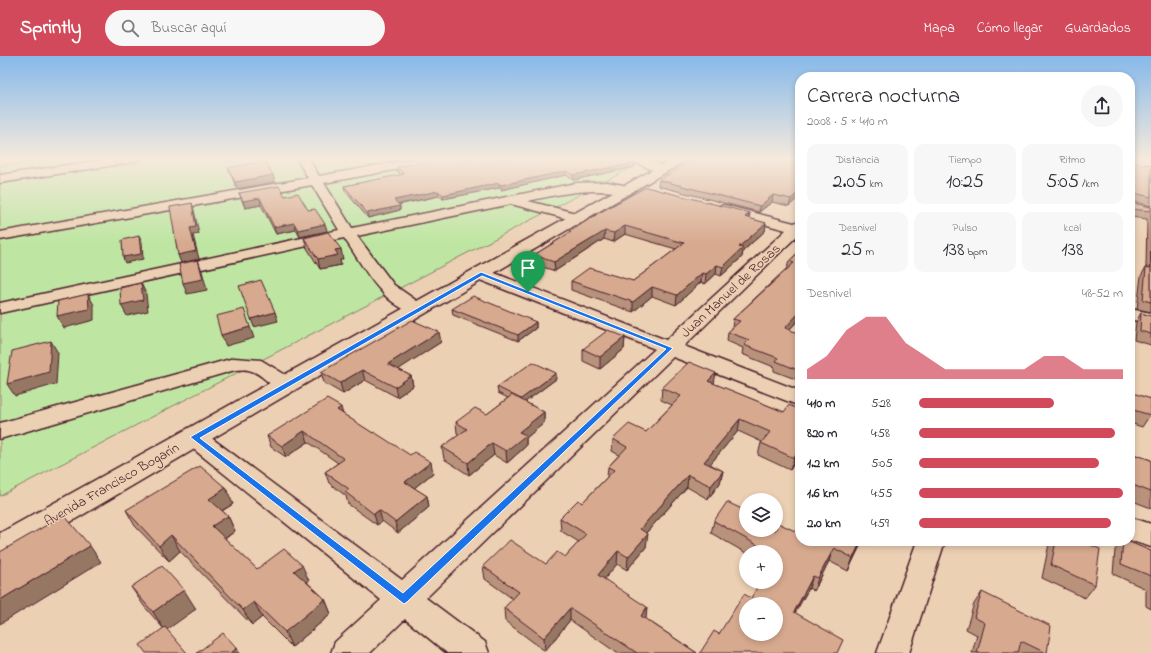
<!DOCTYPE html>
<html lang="es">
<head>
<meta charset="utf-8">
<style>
  :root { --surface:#fff; --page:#f7f7f7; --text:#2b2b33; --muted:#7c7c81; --accent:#d1495b }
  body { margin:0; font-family:"Indie Flower",sans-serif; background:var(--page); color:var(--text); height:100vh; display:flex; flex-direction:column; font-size:15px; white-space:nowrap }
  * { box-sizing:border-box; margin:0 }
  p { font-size:13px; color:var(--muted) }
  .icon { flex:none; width:22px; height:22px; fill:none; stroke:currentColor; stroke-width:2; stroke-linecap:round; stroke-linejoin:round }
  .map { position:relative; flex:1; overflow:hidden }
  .drawer { position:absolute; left:795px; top:16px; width:340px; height:474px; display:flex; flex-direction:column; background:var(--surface); border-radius:16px; box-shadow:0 2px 6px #0003 }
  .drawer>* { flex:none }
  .tools { position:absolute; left:739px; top:437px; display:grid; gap:8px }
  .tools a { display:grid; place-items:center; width:44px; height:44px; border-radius:50%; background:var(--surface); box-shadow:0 2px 6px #0003; font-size:20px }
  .pin { position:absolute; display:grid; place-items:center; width:34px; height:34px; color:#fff; margin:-41px -17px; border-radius:50% 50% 50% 0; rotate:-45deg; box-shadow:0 0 4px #0007 }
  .pin .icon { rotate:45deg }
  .round { display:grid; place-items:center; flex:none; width:42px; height:42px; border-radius:21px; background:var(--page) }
  .overview { display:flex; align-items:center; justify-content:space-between; height:68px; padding:0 12px }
  h1 { font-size:22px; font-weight:600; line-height:30px }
  .metrics { display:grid; grid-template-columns:repeat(3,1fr); gap:6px; height:68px; padding:4px 12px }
  .metrics div { display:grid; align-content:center; border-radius:10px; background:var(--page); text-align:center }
  .metrics b { font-size:20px; font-weight:600 }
  .metrics small { font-size:11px; font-weight:400 }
  .metrics p { font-size:11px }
  .chart { height:112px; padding:8px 12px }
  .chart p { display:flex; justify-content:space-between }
  .chart svg { width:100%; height:72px; margin-top:4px; fill:var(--accent); opacity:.7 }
  ul { padding:0 12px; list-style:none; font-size:13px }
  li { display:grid; grid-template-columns:64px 48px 1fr; align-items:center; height:30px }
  li i { height:10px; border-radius:5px; background:var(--accent) }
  header { display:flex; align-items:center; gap:24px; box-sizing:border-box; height:56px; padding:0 20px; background:var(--accent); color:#fff }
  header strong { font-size:19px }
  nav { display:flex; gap:22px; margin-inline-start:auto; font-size:14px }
  .search { width:280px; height:36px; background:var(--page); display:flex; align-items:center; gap:10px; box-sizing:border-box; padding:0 14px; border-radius:22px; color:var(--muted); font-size:15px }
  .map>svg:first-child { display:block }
</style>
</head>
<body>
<header>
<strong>Sprintly</strong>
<div class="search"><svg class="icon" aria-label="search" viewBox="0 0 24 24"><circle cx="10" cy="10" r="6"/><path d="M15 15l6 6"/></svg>Buscar aquí</div>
<nav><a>Mapa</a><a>Cómo llegar</a><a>Guardados</a></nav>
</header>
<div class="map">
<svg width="1151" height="597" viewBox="0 0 1151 597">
  <rect width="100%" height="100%" fill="#ecd0b3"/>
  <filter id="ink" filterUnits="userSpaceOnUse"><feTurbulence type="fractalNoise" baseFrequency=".025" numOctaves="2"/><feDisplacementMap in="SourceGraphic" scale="8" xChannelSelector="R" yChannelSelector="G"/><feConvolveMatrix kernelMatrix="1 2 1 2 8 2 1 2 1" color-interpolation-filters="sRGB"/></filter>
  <g filter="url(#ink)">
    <path fill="#bee6a2" stroke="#848266" d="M54,103h594l-648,337v-330z"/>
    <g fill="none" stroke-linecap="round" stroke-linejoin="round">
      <g stroke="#4a1f2b" stroke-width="3">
        <path id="street" d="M109,103h31l-6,3 -134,21v-8z
          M297,103h12l10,17 96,-17h28l-6,3 -113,21 28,45 224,-45 31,-1 27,5 1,3 -6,4c-37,-7 -65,-1 -101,7l56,14 2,3 -2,3 -5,1 -68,-18 -154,32 37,49 30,21 3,4 -3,4c-12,3 -34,-12 -42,-22 -14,-14 -26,-37 -38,-54l-344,75v-10l339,-73 -27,-45 -312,55v-8l308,-54z
          M628,103h17l22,8 2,3 -6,4 -4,-1z
          M724,149l70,18 6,-2v12l-116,113 116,45v15l-127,-49 -247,241 59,44 4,11h-42l-42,-34 -35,34h-39l4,-11 46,-42 -195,-157 -4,-6 4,-6 8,-2 8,2 200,149 253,-231 -180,-71 -2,-4 2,-4 6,-1 6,1 179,70 120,-110 -67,-18 -2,-3 2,-3z
          M1130,253l21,4v12l-21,-6z
          M234,302l27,2 33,20 3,5 -3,5c-22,5 -28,-17 -46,-20 -4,-1 -9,0 -13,0l-235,69v-16z
          M1130,461l21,7v23l-21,-7z
          M917,485h28l-36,112h-32z"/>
      </g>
      <g stroke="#4a1f2b" stroke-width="3">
        <path id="secondary" d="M672,103h16l-677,398 -11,4v-28z"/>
      </g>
      <use href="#street" fill="#ecd0b3" fill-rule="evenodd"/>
      <use href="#secondary" fill="#ecd0b3" fill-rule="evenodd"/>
    </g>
    <path fill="#b9927b" stroke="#4a1f2b" d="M800,103v37l-11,10 -17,-4 -13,10 -101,-26 1,-6z
      M1130,106l21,3v41l-18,-5v2l18,4v105l-14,-3 4,-33 5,-9 1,-48 -17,-2z
      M635,107v4l-62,13 -7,-5 -65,15 -2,-2 -56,11 -4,-3 -41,9 2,1v4l-32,8 -23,-27 -1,-5 57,-11 -4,-4v-4z
      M228,112l45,7 2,7 -38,7z
      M239,137l46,3 23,14 17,14 2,7 -27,6 -4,-7 -20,4 -15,-29 -16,3z
      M750,157l-1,6 17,4 -1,8 -22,20 -1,6 -21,19 -5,-2 -11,10 -4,-2 -25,23 -24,-9 -19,16 -62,-22v-9h62l43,-32 -51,-15 -12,8 -9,-3 -49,32 -21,-7v-9l35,-22v-1l26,-16v-1z
      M304,182l39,21 -3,1 1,5 -21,4 -13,-21z
      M800,195v67l-11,12 11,4v43l-2,3 -24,-9v-4l-32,-13 1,-6 -16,-7 1,-9 5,-4h-1l1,-9 54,-51 2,-7z
      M452,253l84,13v6l-18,13 -65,-26z
      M1141,257l10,3v29l-17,-5 2,-18z
      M625,281l-1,12 -24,20 -17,-8v-12z
      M441,286l-43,27 13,7 2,10 -16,11 -32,-17 -22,14 -19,-11 -3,-11z
      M556,323l-31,23 19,10v11l-18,15v8l-19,17 -13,-8 -25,20 -25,-16 -2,-12 17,-12 -2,-2 -1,-11 31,-8 21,-16 -10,-5 -1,-6z
      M714,328l70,28 16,-2v58l-7,-3 -3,5 -32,-15 3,-12 1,-1 -24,-11 -28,33 13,7 -3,12 -12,16 -21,-12 -41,46v14l-19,23 -10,-6 -13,15 42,40 51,34h-80l-47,-33 -25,31 -40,-30 -1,-13 9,-9 -28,-20 -2,-13 63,-2 19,-7 14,-15 -18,-11 -1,-13 22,-15 25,-26 1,-10 11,-12 -7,-4 1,-12 33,-7 26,-27 -11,-5 1,-12z
      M1130,336l20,23 -8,12 -12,-4z
      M343,358l90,59 -19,15 13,8 2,11 -31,26 -16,-12 -5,4 -29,-21 -2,-8 -17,-13 -4,-11 13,-9 -30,-21 -22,15 -15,-10 -4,-11z
      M1130,397l21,7v48l-21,-8z
      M233,448l-11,7 6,5 7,15 -10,8 32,30 52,12 -2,1 18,17 6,15 -39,33 -30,-30 -10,8 -72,-74 -11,10 -34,-35 -9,-16z
      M714,465l86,20h71l-2,4 -7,-3 -14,29 -19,-10 -15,30 -5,-3 -14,25 -76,21 32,-36 25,-16v-30h-30v1l-35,-20z
      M1051,485h30l14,44 -10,13 -43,-20 7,-34z
      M1122,485h5l24,10v58l-5,-3v-17l-33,-15 2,-24z
      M131,531l65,22 -33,19 -19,-22z
      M982,536l65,61h-75l5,-18 -11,-6 8,-25z"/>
    <path fill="#967764" stroke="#4a1f2b" d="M387,103h18l-17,3z
      M635,107v4l-62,13v-5z
      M566,115v4l-65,15v-5z
      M273,119l2,7 -38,7 -2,-7z
      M499,127v5l-56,11v-4z
      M438,135l1,5 -44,9 -1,-5z
      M800,135v5l-11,10 2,-7z
      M773,139l-1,7 -13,10 1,-6z
      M260,142l1,7 -16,3 -2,-7z
      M192,147l2,7 5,24 -6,1 6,24 -18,4 -3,-8 12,-27z
      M400,150v4l-32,8 -1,-5z
      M750,157l-2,9 -3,-5z
      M294,167l2,7 -20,4 -2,-7z
      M766,167l-1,8 -22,20 -1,6 -21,19 2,-9 16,-20z
      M325,168l2,7 -27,6 -2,-7z
      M625,170v8l-12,8 1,-9z
      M605,175l-1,8 -49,32 -1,-9z
      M139,180l3,6 1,17 -18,4 -2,-6z
      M341,193l2,10 -3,1 1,5 -21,4 -2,-10 17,-9z
      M198,204l4,11 5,19 -20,4 -4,-11z
      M717,209l-1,9 -11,10 1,-10z
      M702,217l-1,9 -25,23 1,-10z
      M141,227l5,11 2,17 -21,5 -6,-11z
      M652,231v9l-19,16v-10z
      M88,238l6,11v15l-30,8 -7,-12z
      M275,256l3,9 -24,6 -3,-8z
      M800,256v6l-17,19 2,-9z
      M536,266v6l-18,13v-6z
      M250,271l4,11 -28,8 -5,-11z
      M439,276l2,10 -51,33 -2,-11z
      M625,281l-1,12 -24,20v-12z
      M51,285l7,12 -2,31 -41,12 -8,-12z
      M362,314l3,10 -22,14 -3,-11z
      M800,315v6l-2,3z
      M556,317v6l-35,26v-6z
      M716,317l-2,11 -6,-3z
      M411,320l2,10 -16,11 -2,-10z
      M341,351l3,11 -7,-8z
      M544,356v11l-18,15v8l-19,17 -1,-12 13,-19z
      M740,363l-2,12 -36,43 2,-12z
      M304,375l4,11 -22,15 -4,-11z
      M492,387l2,12 -25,20 -1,-12z
      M797,397l-4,12 -3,5 4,-12z
      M431,406l2,11 -25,20 -3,-11z
      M723,415l-3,12 -12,16 3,-13z
      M688,419l-1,12 -49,55 2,-13z
      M226,432l7,16 -17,10 -7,-15z
      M427,440l2,11 -31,26 -3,-11z
      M379,454l3,11 -5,4 -3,-11z
      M228,460l7,15 -15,11 -8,-16z
      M648,478l-2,13 -19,23 1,-13z
      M171,479l9,16 -11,10 -10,-15z
      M861,485h1l-14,30 5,-13z
      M90,490l11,16 -101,62v-24z
      M834,492l-5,13 -15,30 4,-13z
      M618,495l-1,13 -20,24 1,-13z
      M302,509l7,16 -8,5 -7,-15z
      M813,520l-4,12 -20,36 5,-12z
      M184,534l12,19 -31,22 -12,-19z
      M325,543l6,15 -39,33 -7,-15z
      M254,546l8,15 -10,8 -9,-15z
      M647,551l-1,13 -5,-4z
      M570,552v12l-25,31 -1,-13z
      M237,592l2,5h-8z"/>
    <path fill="#d7aa8f" stroke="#4a1f2b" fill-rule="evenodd" d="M436,103h192l7,4 -62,12 -7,-4 -65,14 -2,-2 -56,12 -5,-4 -44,9 6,6 -33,7 -23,-27 60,-12 -7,-7z
      M694,103h106v32l-9,8 -18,-4 -13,11 -101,-26z
      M265,105l8,14 -38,7 -7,-14z
      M1130,106l21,3v32l-17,-4 -2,2 1,8 18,4v4l-21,-2z
      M279,130l6,10 13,-3 10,17 7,-1 10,15 -27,6 -4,-7 -20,4 -14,-29 -17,3 -4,-8z
      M646,131l104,26 -5,4 21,6 -27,24 4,1 -20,19 -6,-2 -11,9 -4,-1 -25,22 -25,-8 -19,15 -62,-21 18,-13 44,13 51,-38 -59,-17 -11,7 -9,-2 -51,31 -20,-7 37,-23h-2l27,-17h-1z
      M192,147l4,24 -6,1 6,23 -18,4 -8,-48z
      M328,176l13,17 -6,1 3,5 -20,4 -14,-21z
      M139,180l2,18 -18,3 -1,-17z
      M800,195v61l-15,16 15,6v37l-24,-10 2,-3 -34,-13 5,-5 -21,-8 12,-11 -7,-2 61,-56 -5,-2z
      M1151,195v51l-8,-2 3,-33 4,1 1,-7z
      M198,204l5,19 -20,4 -4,-19z
      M261,224l14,32 -24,7 -12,-33z
      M141,227l2,17 -22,5 -1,-17z
      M88,238l1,15 -32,7 1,-15z
      M473,240l63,26 -18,13 -66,-26z
      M244,253l6,18 -29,8 -5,-19z
      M1141,257l10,3v18l-11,-3z
      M412,264l27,12 -51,32 23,12 -16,11 -33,-17 -22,13 -19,-11z
      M608,274l17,7 -25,20 -17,-8z
      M51,285l-2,31 -42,12 5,-33z
      M533,306l23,11 -35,26 -24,-12z
      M689,306l27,11 -8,8 76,31 5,-7 11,5v44l-3,-1 -3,5 -33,-15 9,-11 -30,-13 -36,43 19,9 -12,15 -23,-11 -48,54 8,5 -20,23 -10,-6 -20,24 49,32 -6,9 56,37h-60l-67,-45 -26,30 -40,-30 15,-16 -36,-26 27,-26 36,24 11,-12 8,5 21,-23 -26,-16 18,-18 4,3 32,-33 -6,-3 19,-20 -14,-8 16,-15 17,8 35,-36 -19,-8z
      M1130,336l21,7 -1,16 -20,-6z
      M512,339l32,17 -25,20 7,3 -20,16 -14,-8 -24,20 -26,-16 25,-18 -11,-7 19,-14 12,6z
      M327,343l14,8 -4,3 36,23 1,-1 36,23 4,-3 17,10 -26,20 22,14 -32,26 -16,-12 -5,4 -29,-22 4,-3 -24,-17 19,-13 -40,-28 -22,15 -15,-10z
      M1130,397l21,7v32l-21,-8z
      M200,410l26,22 -17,11 19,17 -16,10 45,43 27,-20 18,16 -8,6 31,28 -40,33 -31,-30 -11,8 -72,-75 -12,11 -33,-36z
      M727,446l19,9v19h30v-8l23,11 1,-2v10h61l-8,17 -19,-10 -16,30 -5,-2 -19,36 49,28 -6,13h-137l14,-22 5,3 25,-40 7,4 9,-16h16v-25l1,-1 -1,-1v-3h-6l-56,-31zM746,548h30v30h-30z
      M64,459l26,31 -90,54v-48z
      M1056,485h25l19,8 -5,36 -44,-20z
      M1123,485h4l24,10v25l-30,-12z
      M162,510l22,24 -31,22 -22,-25z
      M982,536l69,34 -4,27h-1l-25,-12 -3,12h-41l8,-30 -11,-6z
      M165,571l22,26h-41l-6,-8z
      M223,577l14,15 -6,5h-34z"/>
  </g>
  <linearGradient id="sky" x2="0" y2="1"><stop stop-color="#86b9ea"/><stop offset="0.55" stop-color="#f6eadd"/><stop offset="1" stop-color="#f6eadd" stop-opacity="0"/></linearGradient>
  <rect width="1151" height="187" fill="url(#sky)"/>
  <path fill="#1a73e8" stroke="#fff" fill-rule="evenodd" d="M481,216l192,76 -266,254 -3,2 -214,-167zM482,220l184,73 -263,244 -203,-155z"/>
  <g text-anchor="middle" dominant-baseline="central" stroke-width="3" stroke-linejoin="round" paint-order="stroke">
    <g font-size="14" fill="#4a1f2b" stroke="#ecd0b3">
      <text transform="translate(731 235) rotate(-43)">Juan Manuel de Rosas</text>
      <text transform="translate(112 429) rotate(-30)">Avenida Francisco Bogarín</text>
    </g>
  </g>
</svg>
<div class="tools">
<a><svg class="icon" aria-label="layers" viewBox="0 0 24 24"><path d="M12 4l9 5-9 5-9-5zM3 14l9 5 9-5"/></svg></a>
<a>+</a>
<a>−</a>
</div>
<div class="pin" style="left:528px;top:236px;background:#1e9e55"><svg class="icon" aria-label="arrive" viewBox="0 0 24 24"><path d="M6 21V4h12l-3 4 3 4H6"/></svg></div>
<section class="drawer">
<div class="overview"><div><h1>Carrera nocturna</h1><p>20:08 · 5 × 410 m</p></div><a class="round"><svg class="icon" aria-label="share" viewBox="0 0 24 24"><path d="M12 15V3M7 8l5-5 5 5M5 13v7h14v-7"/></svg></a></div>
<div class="metrics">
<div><p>Distancia</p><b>2.05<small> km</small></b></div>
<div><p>Tiempo</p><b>10:25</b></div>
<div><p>Ritmo</p><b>5:05<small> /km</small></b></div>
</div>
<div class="metrics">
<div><p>Desnivel</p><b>25<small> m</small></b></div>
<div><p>Pulso</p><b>138<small> bpm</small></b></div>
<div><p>kcal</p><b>138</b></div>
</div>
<div class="chart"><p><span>Desnivel</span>48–52 m</p>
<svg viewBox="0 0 160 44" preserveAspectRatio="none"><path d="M0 44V38L10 30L20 14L30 6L40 6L50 22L60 30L70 38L80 38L90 38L100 38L110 38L120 30L130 30L140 38L150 38L160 38V44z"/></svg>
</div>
<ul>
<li><b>410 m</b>5:28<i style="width:66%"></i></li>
<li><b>820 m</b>4:58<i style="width:96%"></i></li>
<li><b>1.2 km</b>5:05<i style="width:88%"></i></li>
<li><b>1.6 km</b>4:55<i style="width:100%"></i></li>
<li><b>2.0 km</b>4:59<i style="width:94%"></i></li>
</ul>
</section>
</div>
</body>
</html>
